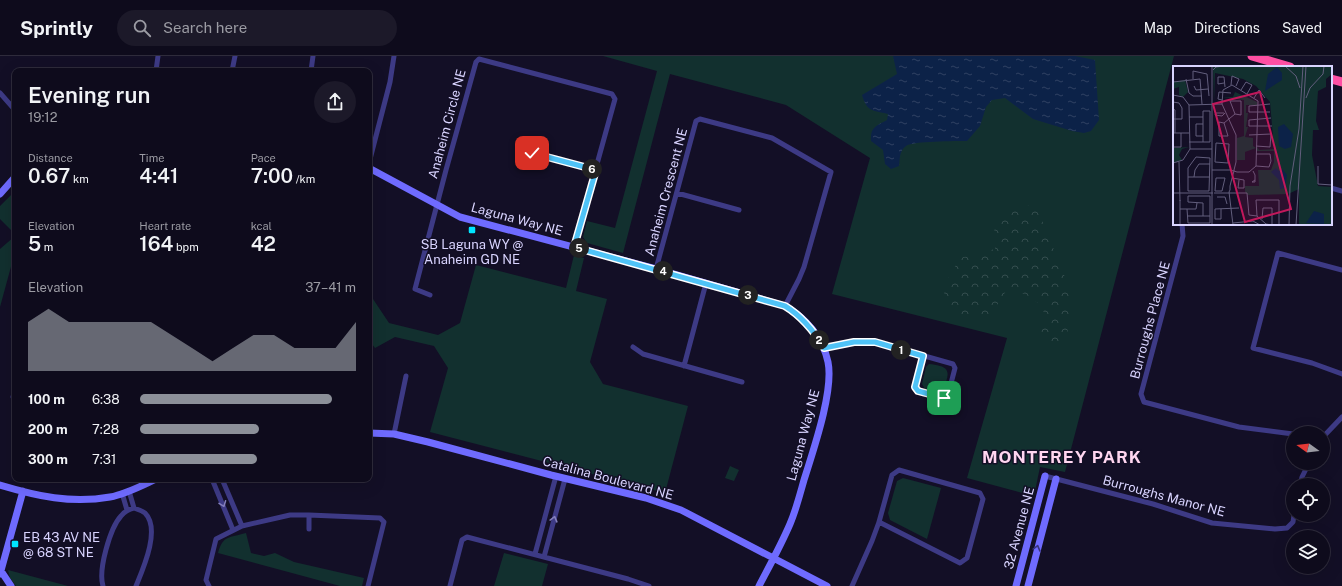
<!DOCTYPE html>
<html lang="en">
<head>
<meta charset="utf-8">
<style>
  :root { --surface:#0e0b1c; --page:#1c1929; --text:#f1f3f6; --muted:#9b9ba3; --line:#2e2b3b; --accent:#8c9099 }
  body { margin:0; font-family:"Public Sans",sans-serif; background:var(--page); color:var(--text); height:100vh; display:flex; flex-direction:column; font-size:15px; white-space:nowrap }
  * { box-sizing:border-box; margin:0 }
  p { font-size:13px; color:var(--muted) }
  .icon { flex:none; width:22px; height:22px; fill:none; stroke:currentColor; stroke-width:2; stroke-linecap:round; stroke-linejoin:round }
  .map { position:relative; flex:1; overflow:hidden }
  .side { position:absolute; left:12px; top:12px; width:360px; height:414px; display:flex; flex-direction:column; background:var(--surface); border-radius:8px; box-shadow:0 4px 16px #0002,0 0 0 1px var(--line) }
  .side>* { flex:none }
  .needle { width:26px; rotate:285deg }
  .tools { position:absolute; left:1286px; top:370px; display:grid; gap:8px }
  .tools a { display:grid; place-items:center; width:44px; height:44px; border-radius:50%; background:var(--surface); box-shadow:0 4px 16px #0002,0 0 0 1px var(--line); font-size:20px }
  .pin { position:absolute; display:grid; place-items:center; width:34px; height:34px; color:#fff; margin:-17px; border-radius:8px; box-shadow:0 2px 6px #0006 }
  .km { position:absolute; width:20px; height:20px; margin:-10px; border-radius:50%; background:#222; color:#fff; font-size:11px; line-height:20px; text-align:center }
  .round { display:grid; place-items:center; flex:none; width:42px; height:42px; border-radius:21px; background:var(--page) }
  .summary { display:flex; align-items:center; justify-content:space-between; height:68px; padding:0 16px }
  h1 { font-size:22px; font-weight:600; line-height:30px }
  .metrics { display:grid; grid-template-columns:repeat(3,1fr); gap:6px; height:68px; padding:4px 16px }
  .metrics div { display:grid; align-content:center }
  .metrics b { font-size:20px; font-weight:600 }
  .metrics small { font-size:11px; font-weight:400 }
  .metrics p { font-size:11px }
  .chart { height:112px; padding:8px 16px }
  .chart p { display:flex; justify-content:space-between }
  .chart svg { width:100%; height:72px; margin-top:4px; fill:var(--accent); opacity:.7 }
  ul { padding:0 16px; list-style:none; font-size:13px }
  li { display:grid; grid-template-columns:64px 48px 1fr; align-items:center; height:30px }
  li i { height:10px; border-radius:5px; background:var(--accent) }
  header { display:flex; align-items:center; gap:24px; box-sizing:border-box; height:56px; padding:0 20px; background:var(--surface); border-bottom:1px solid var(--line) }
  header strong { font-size:19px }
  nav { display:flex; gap:22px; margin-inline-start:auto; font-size:14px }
  .search { width:280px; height:36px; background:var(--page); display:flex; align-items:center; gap:10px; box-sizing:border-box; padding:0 14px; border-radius:22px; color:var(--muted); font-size:15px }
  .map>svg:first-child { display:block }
</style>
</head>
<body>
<header>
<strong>Sprintly</strong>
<div class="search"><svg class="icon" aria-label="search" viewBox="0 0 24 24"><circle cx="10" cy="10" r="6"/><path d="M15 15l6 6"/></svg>Search here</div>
<nav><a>Map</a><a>Directions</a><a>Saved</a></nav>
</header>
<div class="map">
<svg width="1342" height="530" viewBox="0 0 1342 530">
  <defs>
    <pattern id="forest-crowns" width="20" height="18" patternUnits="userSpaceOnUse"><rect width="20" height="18" fill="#12302f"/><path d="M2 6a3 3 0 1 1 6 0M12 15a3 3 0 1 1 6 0" fill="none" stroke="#344d4e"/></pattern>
    <pattern id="water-ripples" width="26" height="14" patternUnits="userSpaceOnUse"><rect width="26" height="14" fill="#0c2248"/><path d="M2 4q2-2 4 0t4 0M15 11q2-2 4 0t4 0" fill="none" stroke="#2f4163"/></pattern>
  </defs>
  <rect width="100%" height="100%" fill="#130f26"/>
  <path fill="#12302f" d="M603,0h571l-109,416 -25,-5 -6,29 -67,-18 40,-140 -175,-44 38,-136 -84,-53 -116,-31 -47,179 -36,-10 -4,-6 4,-16 28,7 42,-157z
    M15,135v43l-15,-15v-13z
    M15,180v16l-15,55v-58z
    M574,199l10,3 -8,33 31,8 -17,63 13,22 85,22 -23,87 -235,-61 18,-64 -14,-22 -39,-9 -20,11 -6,-8v-42l4,1 16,24 49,12 22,-12 16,-58 90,23z
    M929,308c4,0 7,1 11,2 12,3 7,13 4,22l-6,4 -13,-3 -3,-5 4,-17z
    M730,410l9,4 -5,11 -9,-3z
    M903,422l38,10 -14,51 -37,-19 -2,-7 9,-32z
    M246,477l5,20 13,3 11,-3 19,9 70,16 -2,8h-22l-122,-33c5,-18 11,-15 28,-20z
    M504,497l44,11 -6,22h-48z
    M8,514l60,16h-52l-6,-8z"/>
  <path fill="url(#forest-crowns)" d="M1035,147l36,89 -4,46 -12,6 -14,-9 3,-28 -19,-13 -19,-3 -14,22 -29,8 -13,-17 -8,-15 18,-31 35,-9 -1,-30z"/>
  <path fill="url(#water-ripples)" d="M893,0h182l20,4 4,60 -8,11 -7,2 -12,-2 -39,-12 -28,-21 -13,2 -6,7 -6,19 -13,15c-11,0 -54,0 -61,5 -7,5 -6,13 -7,20l-8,3 -6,-5 -2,-14 -12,-9c-1,-14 5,-15 16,-21l1,-6c-16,-4 -21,-2 -26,-19l35,-21z"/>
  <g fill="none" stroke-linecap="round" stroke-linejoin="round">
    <path stroke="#3d3a85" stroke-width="5" d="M156,15l2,-15
      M232,15l3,-15
      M311,15l2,-15
      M0,37l15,17
      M532,97l64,17
      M369,107l21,-81 4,-26
      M1331,132l11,3
      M677,137l62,17
      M1182,168l1,12 -42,158 3,8 95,25 54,7
      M656,213l40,-148 4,-2 72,19 59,34 -27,95 -5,12 -14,27
      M1342,214l-64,-17 -25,95 59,15 30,11
      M430,239l-15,-6 31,-119 30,-108 3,-3 133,35 3,5 -41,148
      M633,291l10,7 99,28
      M824,292l31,-6h20l78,22 2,4 -7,27 -4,3 -26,-7 -3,-4 8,-31
      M684,310l22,-83
      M15,334l-2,7 2,4
      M394,378l12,-58
      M1323,381l19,-20
      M1045,420l108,28 59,19 63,6 12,-1 6,-6 1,-7
      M212,423l21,51
      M222,423l20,47
      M1300,429l2,-8 7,-14
      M129,435l5,17
      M122,437l5,17
      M309,473v-14
      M535,498l21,-78
      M544,501l21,-78
      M103,530c-5,-16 7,-58 18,-70 4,-5 8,-7 13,-8 3,1 8,3 11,5 16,16 -2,56 -9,73
      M209,530l-3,-6 10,-41 26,-13 48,-11h19l71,3 4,4 -16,64
      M450,530l12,-46 5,-3 161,42 21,7
      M852,530l20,-45 7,-19 13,-47 7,-5 81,23 3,6 -16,59 -7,5 -81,-41"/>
    <path stroke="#6f6bff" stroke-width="7" d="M369,112l91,49 196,52 129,37c21,12 38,32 43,56 6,29 -15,89 -24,118 -4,14 -8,30 -14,44 -9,21 -20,41 -31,62
      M0,138l15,-17
      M369,377l25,1 34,8 123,33 95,23 35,12 146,76
      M0,429c37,11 71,19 110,12 16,-3 31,-11 46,-18
      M1,515l10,15
      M0,518l23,-83
      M1016,530l29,-110
      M1028,530l28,-107"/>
    <path stroke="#ff4fa3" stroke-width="9" d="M1252,0l38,11
      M1331,23l11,3"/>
  </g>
  <defs><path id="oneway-chevron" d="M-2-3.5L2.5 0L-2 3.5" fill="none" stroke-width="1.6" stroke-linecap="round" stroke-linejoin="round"/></defs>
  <g stroke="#837fbc">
    <use href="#oneway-chevron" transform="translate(223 448) rotate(69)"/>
    <use href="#oneway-chevron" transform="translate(554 463) rotate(-75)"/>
  </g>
  <use stroke="#38347d" href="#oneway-chevron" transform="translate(1037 492) rotate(-75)"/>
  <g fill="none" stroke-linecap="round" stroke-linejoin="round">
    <g stroke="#fff" stroke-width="8">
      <path id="route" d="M532,97l64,17 -22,77 211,59c18,11 29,25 39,42l30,-6h21l48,14 -8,31 3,4 26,7"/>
    </g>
    <use href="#route" stroke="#4fc3f7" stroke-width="5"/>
  </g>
  <g fill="#00e5ff" stroke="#130f26" stroke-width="1.5">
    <rect x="468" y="170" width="8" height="8" rx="2"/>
    <rect x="11" y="484" width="8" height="8" rx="2"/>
  </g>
  <g text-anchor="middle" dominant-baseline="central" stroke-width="3" stroke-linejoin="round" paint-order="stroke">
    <g font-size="13" fill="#d9d4ff" stroke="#130f26">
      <text transform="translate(447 68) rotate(-75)">Anaheim Circle NE</text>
      <text transform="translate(666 136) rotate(-75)">Anaheim Crescent NE</text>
      <text transform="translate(517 163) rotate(15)">Laguna Way NE</text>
      <text transform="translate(1150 264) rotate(-75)">Burroughs Place NE</text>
      <text transform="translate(803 379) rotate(-75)">Laguna Way NE</text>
      <text transform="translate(608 422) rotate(15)">Catalina Boulevard NE</text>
      <text transform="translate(1164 440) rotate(15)">Burroughs Manor NE</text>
      <text transform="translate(1019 472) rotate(-75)">32 Avenue NE</text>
    </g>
    <g font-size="13" fill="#d9d4ff" stroke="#130f26">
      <text x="472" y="188">SB Laguna WY @<tspan x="472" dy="15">Anaheim GD NE</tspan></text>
      <text x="23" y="481" text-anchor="start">EB 43 AV NE<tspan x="23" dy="15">@ 68 ST NE</tspan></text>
    </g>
    <g font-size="17" font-weight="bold" letter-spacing="1" fill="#ffd6f0" stroke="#130f26">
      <text x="1062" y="401">MONTEREY PARK</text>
    </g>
  </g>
  <g transform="translate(1173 10)">
    <rect width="159" height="159" fill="#130f26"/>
    <path d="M40,0h119v8l-6,5v8l-8,4 -2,30 3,9h-6l-1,25 6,31 14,1v37l-33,1v-36l-11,5 -40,1 -3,-3v-6h14l-1,-16h13l3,-8v-11h-17v-4l2,3 15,-1 -4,-47 -14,-16 -13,-7 -28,-6 -1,30zM12,14l3,12 -5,5 -4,-2v-8l-6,2v-7zM62,26l22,10v3h-11v8h2l-2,14h2l-3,10 8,1v8l3,2 -11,4v8h-8v-22l7,-2v-36l-21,-3h10zM16,81l-7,2 -3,6 3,5 -9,3v-15z" fill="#12302f"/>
    <path d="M104,1l5,6v7l-17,11 3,-17zM111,58l9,10 -2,13 -6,2 -6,-3 -1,-19zM103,102l3,3 3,-2 5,6 -2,13 -5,1 -1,-9 -8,-8zM141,145l10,3v10l-18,-1z" fill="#0c2248"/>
    <path fill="none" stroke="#625e7d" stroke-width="1" d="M39,0v159M112,0l11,10 4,12M40,4l3,-3 8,-1M13,13l3,14 4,3h9M20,13v-8l14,3 2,22M0,16l27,-3 2,25M51,17l-6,1v-7h6l1,10M58,19l1,-9 7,3 -3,7M21,20l2,4 12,-1M68,24l5,-8 6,3 -5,9M0,29l10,2 6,8 1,44 -7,11 -10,3M81,32l5,-8 6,8M133,32l4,-10 13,-14 1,-8M49,34l-4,-1 1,-7 12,1M0,36l6,1 3,5v11h-8M97,38l-21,2v6h21M16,39l33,-1M0,43l2,1v23M51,47h-8l-1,2 7,1 3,-3M16,51h14M98,52l-22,2v6h23M51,57l4,13h-9v-14l5,1 11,-9 6,1v-14h-11l5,13M0,67h16M76,69l22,-1 -1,13 -14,-1M30,70h-7v-12h7M16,76h21v-31h-7v31M43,77l13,1 -1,19 -13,-1zM0,81h8v-14M17,83h22M23,91l14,1 -1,33h-21v-23zM6,96l1,39M83,100l13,1 2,-6 -1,-7h-14M145,100v18l14,1M39,104h18l4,1 3,1h12l7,-6 2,-65 -26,-16 -9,5 -1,14 14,31v27l-2,8v1l-2,7 -2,8v4l-1,2 4,33M80,105l2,4v7h-3l3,-2M15,111h22M21,111l1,-7 4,-6h11M43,112h9l-3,13h-7zM59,112l12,2v8h-6l1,-8M0,127h40M41,127h33l2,22 8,1 9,8 6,1v-17h-9l-1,11M44,131h8l2,7M7,143h16l1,-6M14,143l1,14h22v-27h-22v6l15,1v13M48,143v10h-6v-10l24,-1M14,150h23M84,150l-1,-16h23v25M60,157l20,-2 7,4M7,159v-25M116,159l1,-39 9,-57 4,-63M123,159l10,-159"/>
    <path fill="#c2185b" fill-opacity="0.15" stroke="#c2185b" stroke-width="2" d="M87,26l31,117 -46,13 -32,-118z"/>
    <rect width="159" height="159" fill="none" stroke="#d9d4ff" stroke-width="2"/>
  </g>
</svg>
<div class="tools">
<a><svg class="needle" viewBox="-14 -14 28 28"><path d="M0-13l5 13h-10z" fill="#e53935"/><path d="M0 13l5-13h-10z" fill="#9b9ba3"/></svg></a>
<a><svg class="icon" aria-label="locate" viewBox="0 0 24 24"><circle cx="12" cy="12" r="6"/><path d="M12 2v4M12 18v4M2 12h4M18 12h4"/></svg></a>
<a><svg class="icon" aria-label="layers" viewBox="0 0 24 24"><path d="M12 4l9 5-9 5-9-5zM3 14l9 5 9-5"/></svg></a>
</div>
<div class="pin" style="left:944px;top:342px;background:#1e9e55"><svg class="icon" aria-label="arrive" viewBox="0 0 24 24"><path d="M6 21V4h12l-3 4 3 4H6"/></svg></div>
<div class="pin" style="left:532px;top:97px;background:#d93025"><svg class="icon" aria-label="check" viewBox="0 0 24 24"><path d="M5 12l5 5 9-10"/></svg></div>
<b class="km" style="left:901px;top:294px">1</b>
<b class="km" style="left:819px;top:284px">2</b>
<b class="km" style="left:748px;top:239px">3</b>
<b class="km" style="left:663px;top:215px">4</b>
<b class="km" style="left:579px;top:192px">5</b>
<b class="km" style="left:592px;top:113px">6</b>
<section class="side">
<div class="summary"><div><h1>Evening run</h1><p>19:12</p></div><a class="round"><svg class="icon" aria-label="share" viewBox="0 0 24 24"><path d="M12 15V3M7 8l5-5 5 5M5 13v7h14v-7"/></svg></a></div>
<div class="metrics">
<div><p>Distance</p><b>0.67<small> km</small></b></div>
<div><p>Time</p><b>4:41</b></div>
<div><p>Pace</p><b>7:00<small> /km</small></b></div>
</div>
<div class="metrics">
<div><p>Elevation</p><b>5<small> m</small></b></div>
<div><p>Heart rate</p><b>164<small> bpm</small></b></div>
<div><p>kcal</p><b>42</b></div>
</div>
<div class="chart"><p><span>Elevation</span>37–41 m</p>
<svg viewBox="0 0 160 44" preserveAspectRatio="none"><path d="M0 44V14L10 6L20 14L30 14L40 14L50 14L60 14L70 22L80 30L90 38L100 30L110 22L120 22L130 30L140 30L150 30L160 14V44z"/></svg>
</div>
<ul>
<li><b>100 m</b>6:38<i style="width:89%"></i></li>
<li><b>200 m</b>7:28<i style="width:55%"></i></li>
<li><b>300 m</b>7:31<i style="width:54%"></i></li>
</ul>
</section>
</div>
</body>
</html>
